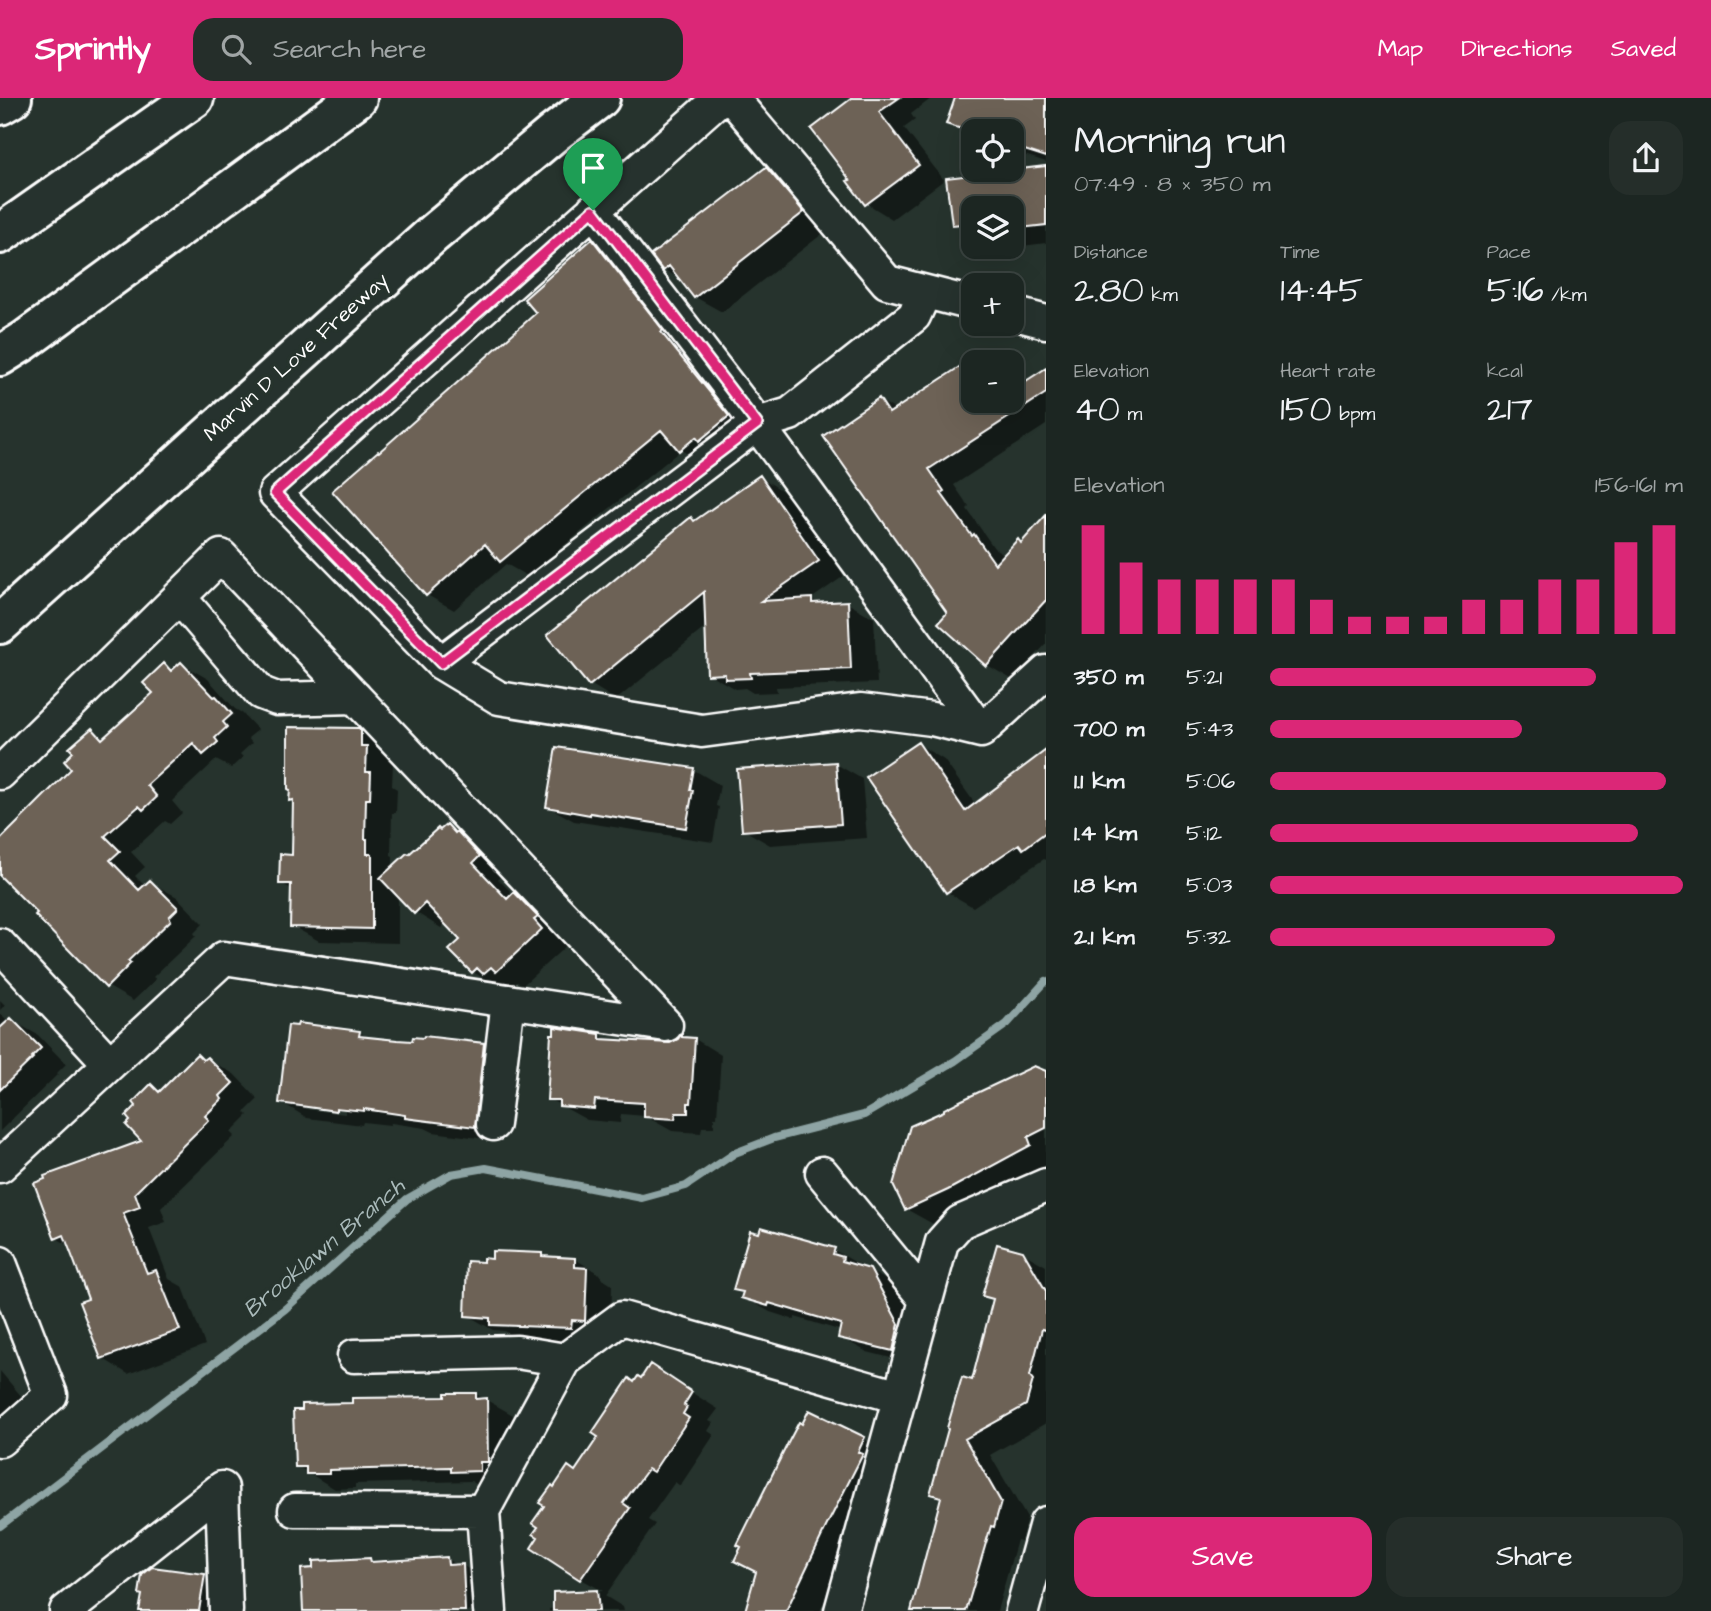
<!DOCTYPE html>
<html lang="en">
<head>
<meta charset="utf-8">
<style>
  :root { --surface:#1c2622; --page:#252e2a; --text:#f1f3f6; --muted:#a0a5a5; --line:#3a4340; --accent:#db2777 }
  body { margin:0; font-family:"Architects Daughter",sans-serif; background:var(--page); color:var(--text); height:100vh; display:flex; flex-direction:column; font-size:26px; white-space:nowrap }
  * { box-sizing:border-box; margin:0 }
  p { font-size:23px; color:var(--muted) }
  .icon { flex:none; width:38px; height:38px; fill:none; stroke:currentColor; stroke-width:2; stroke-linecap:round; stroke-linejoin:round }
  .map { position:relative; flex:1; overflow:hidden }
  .drawer { display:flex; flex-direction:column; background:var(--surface); width:665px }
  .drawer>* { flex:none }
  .tools { position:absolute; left:961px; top:21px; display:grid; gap:14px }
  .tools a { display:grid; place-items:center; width:63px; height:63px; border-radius:14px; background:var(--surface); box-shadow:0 7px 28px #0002,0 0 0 2px var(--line); font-size:35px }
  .pin { position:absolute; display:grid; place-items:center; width:60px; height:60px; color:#fff; margin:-72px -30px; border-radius:50% 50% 50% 0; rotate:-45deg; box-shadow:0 0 7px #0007 }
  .pin .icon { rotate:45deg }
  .round { display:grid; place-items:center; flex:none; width:74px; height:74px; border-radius:21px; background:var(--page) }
  .headline { display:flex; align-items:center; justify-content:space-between; height:119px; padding:0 28px }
  h1 { font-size:38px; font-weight:600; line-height:52px }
  .metrics { display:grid; grid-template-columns:repeat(3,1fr); gap:10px; height:119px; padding:7px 28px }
  .metrics div { display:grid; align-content:center }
  .metrics b { font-size:35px; font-weight:600 }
  .metrics small { font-size:19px; font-weight:400 }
  .metrics p { font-size:19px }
  .chart { height:196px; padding:14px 28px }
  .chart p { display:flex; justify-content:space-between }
  .chart svg { width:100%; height:126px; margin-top:7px; stroke:var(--accent); stroke-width:6 }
  .primary-button { display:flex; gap:14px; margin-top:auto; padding:14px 28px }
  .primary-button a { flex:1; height:80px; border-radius:21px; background:var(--accent); color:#fff; font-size:28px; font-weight:600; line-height:80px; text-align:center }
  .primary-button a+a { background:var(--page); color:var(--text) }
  ul { padding:0 28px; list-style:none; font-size:23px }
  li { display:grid; grid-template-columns:112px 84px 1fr; align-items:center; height:52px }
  li i { height:18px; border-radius:9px; background:var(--accent) }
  header { display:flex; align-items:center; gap:42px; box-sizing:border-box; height:98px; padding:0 35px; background:var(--accent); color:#fff }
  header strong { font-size:33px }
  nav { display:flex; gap:38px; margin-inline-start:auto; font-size:24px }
  .search { width:490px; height:63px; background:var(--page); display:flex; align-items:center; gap:18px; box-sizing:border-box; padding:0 24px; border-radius:21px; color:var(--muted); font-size:26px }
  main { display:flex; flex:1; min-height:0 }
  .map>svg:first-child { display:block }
</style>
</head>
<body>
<header>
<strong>Sprintly</strong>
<div class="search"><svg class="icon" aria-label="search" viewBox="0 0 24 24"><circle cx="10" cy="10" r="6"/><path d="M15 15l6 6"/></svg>Search here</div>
<nav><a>Map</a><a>Directions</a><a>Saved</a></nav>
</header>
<main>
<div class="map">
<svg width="1046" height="1513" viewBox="0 0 1046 1513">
  <rect width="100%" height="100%" fill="#26332d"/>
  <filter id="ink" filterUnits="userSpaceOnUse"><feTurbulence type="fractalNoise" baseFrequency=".0143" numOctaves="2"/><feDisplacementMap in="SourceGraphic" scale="14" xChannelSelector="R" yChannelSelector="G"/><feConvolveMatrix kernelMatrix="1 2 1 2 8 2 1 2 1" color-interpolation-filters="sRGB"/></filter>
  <g filter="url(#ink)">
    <path fill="#0007" fill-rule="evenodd" d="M855,0h77l-21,16 4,6 -11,8 40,52 -52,39 -26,-16 -14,-23z
      M956,0h90v64l-34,-11v-20h-39v6l-25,-14z
      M1046,69v76l-56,7 -5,-3h27v-39h-39v32l-9,-6 -1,-5 -9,-5 -6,-45z
      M766,71l27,16 37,43 -108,84 -27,-15 -14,-18 -17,-9z
      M592,143l26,15 136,176 -48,33 -25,-15 -154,126 -21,-12 -52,46 -27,-15 112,-282z
      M985,254l17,10h-29v39h39v-33l11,17 23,-14v54l-92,60 15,22 -2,2 27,39 7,4 3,5 18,-13 24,-12v112l-33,36 -26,-15 -38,-52 -70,-213 17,10z
      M760,379l26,16 58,83 -33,23 8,5 28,-1 27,15 3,65 -101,4 1,5 -24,1 -8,-5 -10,1 -26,-15 -2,-48 -91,74 -26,-16 105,-162z
      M182,566l26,15 27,30 7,4 16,17 -10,8 4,5 -12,11 3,3 -12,11 -15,-8 -44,41 10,12 -12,11 -5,-3 -34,31 14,15 -10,9 10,10 5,-4 27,15 26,27 -9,9 2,3 -43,41 3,2 -23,22 -26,-15 -107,-113v-31l74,-73 18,-39 13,8 50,-44 9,-28 10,5z
      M358,632l27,15 2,2v12l6,4 -1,23 5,3 -1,24h-4l-1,42 2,1v12l54,-42 27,15 32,31 -8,7 16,16 27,14 22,24 -4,3 8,9 -44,40 -6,-3 -7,6 -7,-4 -4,3 -26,-15 -11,-32 -16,-17 -5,5 -26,-16 -17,-18v49l-79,-2 -27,-15 1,-36 -12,-7 13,-27 1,-54 -4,-2z
      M918,646l26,16 32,45 70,-52v107l-2,-1 -71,48 -26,-15z
      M836,666l26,15 5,59 -97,7 -26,-15z
      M694,672l26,15 -4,21 3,1 -6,35 -139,-21 -27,-15z
      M0,902l5,5 -5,5z
      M0,915l9,9 2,-2 27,15 28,29 -9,9 1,1 -58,57z
      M359,934l12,7 26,3 87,3 26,15 -9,81 -68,-9 -8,-4 -34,-5 -1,2 -27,-3 -1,3 -55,-7 -26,-16zM306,1007l39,5v4l-39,-5z
      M599,937l11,6 60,4 9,-5 4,-5 7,4h5l26,16 -4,62h-3v10h-12l-1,6 -29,-2 -27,-15 -24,-2 -1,9 -33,-3 -38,-21z
      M197,958l8,5 2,-2 27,15 24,25 -13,13 3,3 -17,17 4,4 -74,72 5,14 -17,6 20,51 14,8 22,58 -77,29 -26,-16 -12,-58 -20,-54 -14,-8 88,-97 7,-54 10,5z
      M1046,975v93l-71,38 -42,20 -27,-15z
      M834,1152l26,15v3l10,3 27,15 28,54 -6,25 -52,-13 -27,-15 2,-6 -47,-14v3l-25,-8 -27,-15 1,-3 -8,-5z
      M1023,1155l23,13v157l-56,32 37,63 -6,23 -4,-1 -20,71h-85l30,-113 -10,-5 41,-111 22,-81 -11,-6z
      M542,1157l5,3 28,1 26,16v3l11,7 -1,50 -14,8 -79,-4 -14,-8 -11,-1 -26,-15 17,-51z
      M651,1269l67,42 -9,12 4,2 -5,8 6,4 -34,51 -5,-4 -27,38 7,4 -50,72 18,11 1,4h-75v-2l6,-1v-14l48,-3 -22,-12 -41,-42 15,-48 21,-16 59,-89 7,-4z
      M0,1273l22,26 -22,19z
      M476,1296l37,21 1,61 -35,10 -8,-5 -116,3v4l-20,1 -38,-23 150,-68z
      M809,1314l55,27 26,15 -38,88 -32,69h-73l56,-185z
      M447,1461l11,7 4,-1 27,16 1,30h-185l65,-51 6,4z
      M204,1478l27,15 -3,20h-87z"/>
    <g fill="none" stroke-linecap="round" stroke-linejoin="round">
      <path stroke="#8ea4a4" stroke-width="8" d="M0,1428l285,-217 122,-110 44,-25 35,-6 156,30 44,-12 49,-33 39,-15 90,-23 91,-54 52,-37 39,-43"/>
    </g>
    <path fill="#6d6257" stroke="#fff" stroke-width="2" d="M852,0h47l-20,14 40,53 -54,40 -18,-24 3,-1 -39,-51z
      M955,0h91v59l-34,-11v-15h-44l-22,-7z
      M1046,68v59l-34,4v-21h-39v15l-21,2 -6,-47z
      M766,69l38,45 -110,86 -25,-32 -6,5 -12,-16z
      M592,141l71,91 -2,2 68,84 -30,25 -3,-4 -17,14 -18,-21 -161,132 -15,-18 -59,52 -94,-105 46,-40 1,1 157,-139 -12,-14z
      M973,260v43h39v-11l34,-22v25l-117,76 15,22 -3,2 31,43 2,-2 21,30 23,-25 3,4 25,-28v85l-60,66 -48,-43 9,-10 -124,-177 56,-38 10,15z
      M760,377l59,86 -58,40 51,-3v5l36,-2 3,68 -101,4 1,5 -26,1v-5l-18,1 -3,-83 -115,94 -42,-51 144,-118 3,4z
      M181,564l33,35 2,-1 16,18 -9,8 4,5 -12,11 3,4 -15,13 -10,-12 -46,42 10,12 -14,13 -4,-4 -34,30 15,15 -10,9 29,30 11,-10 28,28 -9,9 2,3 -43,41 3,2 -25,25 -71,-73 2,-2 -37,-37v-36l71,-71 -7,-8 9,-9 -4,-4 23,-20 10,11 51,-46 -10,-10 21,-20 7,8z
      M288,629l71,1 2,3v15h6l-1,26h5l-1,27h-4l-1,40h2v15h5v75l-82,-2 1,-43h-12l1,-30 12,1 1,-55 -4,1 1,-11 -2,-1z
      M918,644l47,69 81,-61v82l-23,17 -4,-5 -73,49 -80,-116z
      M556,649l138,21 -4,22h3l-7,38 -96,-15v2l-44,-8z
      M836,664l5,62 -99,7 -5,-62z
      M447,726l8,9 2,-2 23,25 -7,7 34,36 7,-7 24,25 -4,3 8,9 -46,43 -5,-5 -8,7 -6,-6 -5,5 -23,-23 11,-10 -35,-37 -11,11 -34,-36 27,-25 2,1 29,-26 2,2z
      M11,920l30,30 -9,9 1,1 -33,32v-62z
      M298,925l62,8 -1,5 38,4 15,1 1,-4 10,1 1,-2 60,7 -9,84 -70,-9v-3l-41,-6v2l-28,-3v3l-57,-8 9,-78 9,1z
      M554,929l46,7v5l70,4 8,-4 4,-6v4l13,1 -4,65h-3v10h-12l-1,6 -31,-2v-14l-49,-3 -1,9 -35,-3v-6h-12l4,-66h3z
      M197,956l6,6 4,-3 26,26 -13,13 2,3 -17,17 4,4 -74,73 5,14 -17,6 24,60 9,-3 24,60 -79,29 -22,-57 9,-3 -14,-38 -10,-26 -9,4 -21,-56 11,-4 -1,-3 97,-35 -15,-16 4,-4 -4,-5 10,-10 -3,-4 18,-18 8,8z
      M1034,968l12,5v57l-18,9 3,8 -83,45 -43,20 -12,-25 17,-59 34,-15v-2l18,-9z
      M761,1129l74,21 -2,6 10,3 -1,4 28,8 29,55 -6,27 -55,-13 3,-14 -72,-21 -1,3 -27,-8 2,-6 -10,-2 17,-59 9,2z
      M997,1146l26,7 23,40v39l-4,-1 -12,47 3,4 -7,25 -61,34 36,63 -7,25 -3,-1 -25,85h-55l30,-114 -11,-3 18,-65 -1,-1 15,-51 10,3 21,-81 -11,-3z
      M492,1153l50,2v3l33,2v9l12,1 -2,53 -13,-1 -1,8 -81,-3v-7l-25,-2 2,-55 16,1v-4l9,1z
      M650,1266l42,28 -8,13 3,2 -4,7 6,4 -36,54 -5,-3 -25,34 7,5 -50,72 -49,-32 7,-11 -5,-3 5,-7 -6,-4 12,-17 -5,-3 13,-18 2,2 14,-21 7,5 23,-34 -6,-4 37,-55 5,4 4,-6 3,2z
      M445,1295h31v6l11,-1 1,64h-8v9l-29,1v-5l-122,3v4h-23v-7h-11l-2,-57h9v-6l50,-1v-5l93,-1z
      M809,1312l56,27 -7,15 5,2 -37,73 -40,84h-41l11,-39 -22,-11 7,-14 -4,-2 52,-104 10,-19 3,2z
      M447,1459l1,8 15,-1 2,47h-162l-2,-42 12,-1v-7l57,-3 1,4z
      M152,1469l53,7 -6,37h-60l3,-16 -3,-1 3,-19z
      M597,1492l2,21h-46v-19z"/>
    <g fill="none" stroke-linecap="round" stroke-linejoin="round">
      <g stroke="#fff" stroke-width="37">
        <path id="minor" d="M720,0l-445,395 166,170 58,35 203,33 158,-21 72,9 49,12
          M732,0l155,184 86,22
          M593,112l151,196 237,325 65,-59
          M1012,215l34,9
          M179,499l82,96 16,6 78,-2
          M441,565l316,-239 33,-10 124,-98 11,-24
          M0,675l221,-217 445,469
          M0,847l110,119
          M493,1026l15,-123
          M0,1068l224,-208 442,67
          M822,1075l104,127
          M0,1165l51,132 -51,45
          M354,1258l163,-4 48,8
          M295,1412l188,1
          M66,1513l156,-123 4,123
          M490,1513l-7,-100 82,-151 57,-42 277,79
          M841,1513l101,-369 18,-20 86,-37
          M1022,1513l24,-88"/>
      </g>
      <g stroke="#fff" stroke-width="44">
        <path id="major" d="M0,526l433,-390 121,-101 46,-35"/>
      </g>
      <g stroke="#fff" stroke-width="44">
        <path id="highway" d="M0,7l12,-7
          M0,136l194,-136
          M0,258l24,-15 333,-243"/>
      </g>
      <use href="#minor" stroke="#26332d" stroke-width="32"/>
      <use href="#major" stroke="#26332d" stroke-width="38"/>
      <use href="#highway" stroke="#26332d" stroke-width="38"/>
    </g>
  </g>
  <g fill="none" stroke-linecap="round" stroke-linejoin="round" filter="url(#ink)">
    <g stroke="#fff" stroke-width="14">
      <path id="route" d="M593,112l164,214 -316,239 -166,-170z"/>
    </g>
    <use href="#route" stroke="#db2777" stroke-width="9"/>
  </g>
  <g text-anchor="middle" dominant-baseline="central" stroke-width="7" stroke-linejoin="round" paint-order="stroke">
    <g font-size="21" fill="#fff" stroke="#26332d">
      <text transform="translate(296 259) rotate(-42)">Marvin D Love Freeway</text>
    </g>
    <g font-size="23" font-style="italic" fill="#abb" stroke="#26332d">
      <text transform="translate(324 1150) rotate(-40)">Brooklawn Branch</text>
    </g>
  </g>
</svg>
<div class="tools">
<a><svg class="icon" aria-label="locate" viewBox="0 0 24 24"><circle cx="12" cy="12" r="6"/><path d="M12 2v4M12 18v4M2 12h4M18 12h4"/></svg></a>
<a><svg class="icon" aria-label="layers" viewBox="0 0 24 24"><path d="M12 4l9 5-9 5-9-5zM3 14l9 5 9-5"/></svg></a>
<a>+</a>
<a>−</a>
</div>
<div class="pin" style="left:593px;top:112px;background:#1e9e55"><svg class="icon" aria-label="arrive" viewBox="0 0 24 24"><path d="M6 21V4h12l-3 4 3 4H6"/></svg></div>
</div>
<section class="drawer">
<div class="headline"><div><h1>Morning run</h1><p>07:49 · 8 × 350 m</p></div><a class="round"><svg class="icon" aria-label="share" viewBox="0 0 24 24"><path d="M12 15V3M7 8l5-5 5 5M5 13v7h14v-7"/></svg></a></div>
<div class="metrics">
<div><p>Distance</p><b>2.80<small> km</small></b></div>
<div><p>Time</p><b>14:45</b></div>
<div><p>Pace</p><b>5:16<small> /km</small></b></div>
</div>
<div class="metrics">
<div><p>Elevation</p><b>40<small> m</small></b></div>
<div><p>Heart rate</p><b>150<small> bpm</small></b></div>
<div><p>kcal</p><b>217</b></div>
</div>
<div class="chart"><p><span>Elevation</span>156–161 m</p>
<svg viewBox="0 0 160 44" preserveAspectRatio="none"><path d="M5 44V6M15 44V19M25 44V25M35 44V25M45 44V25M55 44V25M65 44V32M75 44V38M85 44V38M95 44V38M105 44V32M115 44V32M125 44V25M135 44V25M145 44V12M155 44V6"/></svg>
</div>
<ul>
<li><b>350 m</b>5:21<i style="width:79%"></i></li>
<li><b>700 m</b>5:43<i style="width:61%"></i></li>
<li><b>1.1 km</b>5:06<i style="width:96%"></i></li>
<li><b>1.4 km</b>5:12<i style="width:89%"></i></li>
<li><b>1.8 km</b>5:03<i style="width:100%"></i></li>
<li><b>2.1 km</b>5:32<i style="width:69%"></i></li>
</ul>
<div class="primary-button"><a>Save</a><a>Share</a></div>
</section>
</main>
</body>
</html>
